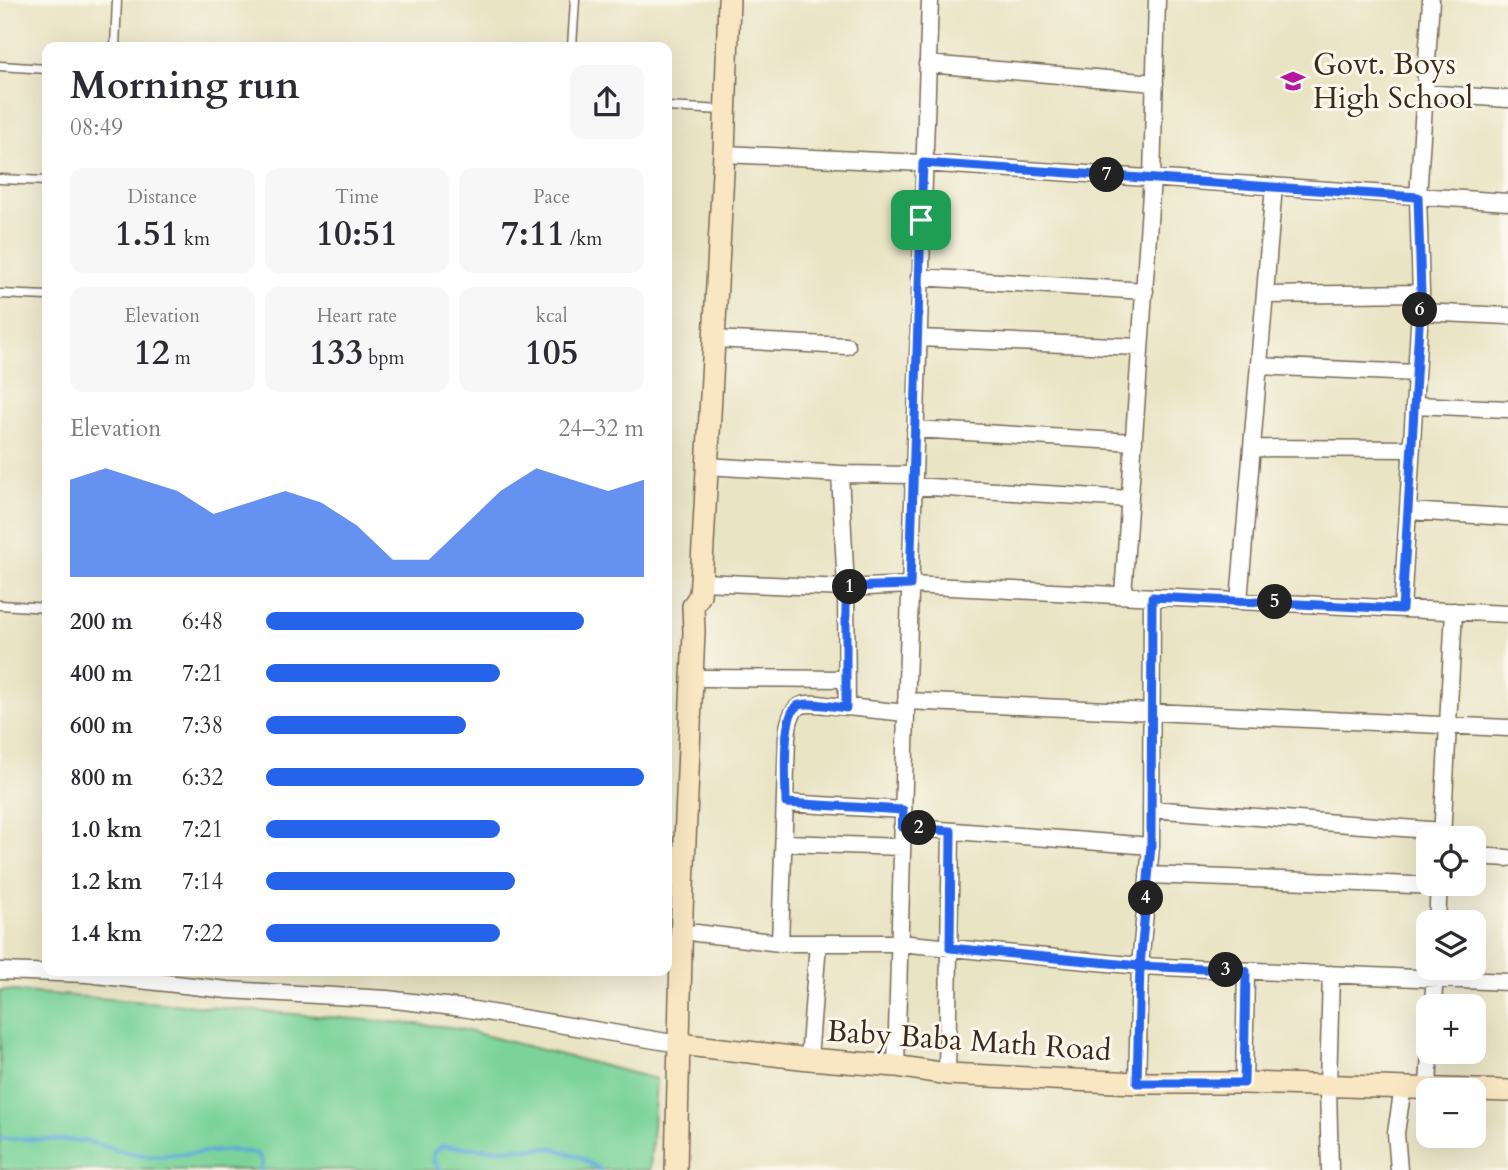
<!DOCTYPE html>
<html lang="en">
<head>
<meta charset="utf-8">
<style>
  :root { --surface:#fff; --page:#f7f7f7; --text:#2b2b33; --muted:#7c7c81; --accent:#2563eb }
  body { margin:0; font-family:Cardo,serif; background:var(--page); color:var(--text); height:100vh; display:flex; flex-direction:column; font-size:26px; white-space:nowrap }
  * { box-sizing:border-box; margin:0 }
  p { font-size:23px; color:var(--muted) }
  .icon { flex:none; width:38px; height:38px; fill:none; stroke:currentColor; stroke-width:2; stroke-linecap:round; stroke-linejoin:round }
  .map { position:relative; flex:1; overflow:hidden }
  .panel { position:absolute; left:42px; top:42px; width:630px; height:934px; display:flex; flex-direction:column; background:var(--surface); border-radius:14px; box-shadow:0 7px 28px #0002 }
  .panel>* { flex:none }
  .buttons { position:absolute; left:1416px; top:826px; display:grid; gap:14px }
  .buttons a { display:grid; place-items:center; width:70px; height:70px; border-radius:14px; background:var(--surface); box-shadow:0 7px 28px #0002; font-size:35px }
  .pin { position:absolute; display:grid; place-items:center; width:60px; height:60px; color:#fff; margin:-30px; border-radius:14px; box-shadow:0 4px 10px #0006 }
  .km { position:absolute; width:35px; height:35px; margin:-18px; border-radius:50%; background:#222; color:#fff; font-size:19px; line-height:35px; text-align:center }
  .round { display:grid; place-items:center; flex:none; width:74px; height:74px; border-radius:14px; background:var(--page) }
  .summary { display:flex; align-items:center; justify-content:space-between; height:119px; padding:0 28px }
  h1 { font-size:38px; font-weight:600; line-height:52px }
  .stats { display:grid; grid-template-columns:repeat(3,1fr); gap:10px; height:119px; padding:7px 28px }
  .stats div { display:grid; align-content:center; border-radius:14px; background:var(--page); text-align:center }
  .stats b { font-size:35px; font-weight:600 }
  .stats small { font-size:19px; font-weight:400 }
  .stats p { font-size:19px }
  .chart { height:196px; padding:14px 28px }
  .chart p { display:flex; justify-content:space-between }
  .chart svg { width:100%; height:126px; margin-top:7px; fill:var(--accent); opacity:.7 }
  ul { padding:0 28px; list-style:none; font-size:23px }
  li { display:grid; grid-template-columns:112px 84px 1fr; align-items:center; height:52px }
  li i { height:18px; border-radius:9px; background:var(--accent) }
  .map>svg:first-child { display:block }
</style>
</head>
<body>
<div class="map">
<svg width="1508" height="1170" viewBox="0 0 1508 1170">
  <rect width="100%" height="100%" fill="#fbf7ec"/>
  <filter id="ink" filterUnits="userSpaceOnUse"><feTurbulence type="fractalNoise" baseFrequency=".0143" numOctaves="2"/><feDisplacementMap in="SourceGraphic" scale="14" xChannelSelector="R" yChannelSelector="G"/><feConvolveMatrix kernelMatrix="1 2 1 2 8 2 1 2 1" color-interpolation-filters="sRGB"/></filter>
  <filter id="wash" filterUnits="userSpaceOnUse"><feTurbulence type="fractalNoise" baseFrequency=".00686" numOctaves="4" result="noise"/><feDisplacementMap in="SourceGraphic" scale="28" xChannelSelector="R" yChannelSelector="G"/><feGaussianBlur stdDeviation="1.57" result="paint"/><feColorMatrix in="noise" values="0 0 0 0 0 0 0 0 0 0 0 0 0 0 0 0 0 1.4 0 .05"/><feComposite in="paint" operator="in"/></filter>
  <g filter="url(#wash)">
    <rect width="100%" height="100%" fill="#e9e4c4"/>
    <path fill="#7bd399" stroke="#5b7e5c" stroke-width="2" d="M0,990l452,37 204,52 -6,91h-650z"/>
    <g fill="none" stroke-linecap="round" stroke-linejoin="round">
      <path stroke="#5eaad7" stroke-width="4.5" d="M0,1138l86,3 42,12 26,3 79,-6 24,4 5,7 -1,9
        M441,1170l-8,-9 1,-9 8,-6 47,3 65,-1 27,10 19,12"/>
    </g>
  </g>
  <g filter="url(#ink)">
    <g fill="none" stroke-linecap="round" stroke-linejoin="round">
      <g stroke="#786b58" stroke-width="11">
        <path id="lane" d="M115,47l2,-47
          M572,47l3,-47
          M0,66l47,3
          M667,107l56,3
          M0,179l47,2
          M0,294l47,2
          M0,605l47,3"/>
      </g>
      <g stroke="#786b58" stroke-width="19">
        <path id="street" d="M927,64l228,19
          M1424,93l84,6
          M724,154l199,9 585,39
          M919,277l226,14
          M1265,295l156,-2
          M1420,312l88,4
          M918,338l222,9
          M713,339l134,7
          M1259,366l157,7
          M1414,405l94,4
          M915,429l219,13
          M1252,448l160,1
          M706,466l134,8 73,1
          M913,486l217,13
          M1408,511l100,6
          M701,582l145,6 64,-3 598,29
          M1123,595l29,-417 5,-178
          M1239,601l35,-415
          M1402,609l19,-316 -3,-96 13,-197
          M704,678l142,1
          M906,701l602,27
          M847,707l59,6
          M786,803l117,7
          M1151,809l291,22
          M902,827l249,19
          M1442,838l12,-227
          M785,843l117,4
          M1474,856l34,2
          M1148,875l291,11
          M1437,922l2,-38
          M696,933l84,10h38l-9,116
          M780,943l7,-205c3,-46 23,-33 60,-31l-1,-119 -6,-114
          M818,943h81l241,23 368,16
          M0,971l87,3 141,16 159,9 75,9 217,36
          M1433,1006l2,-36
          M896,1066l10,-353 24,-713
          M947,1074l4,-243
          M1137,1083l3,-117 11,-120 1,-249
          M1244,1083l2,-112
          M1428,1087l2,-35
          M1330,1170l-2,-83 3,-113
          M1399,1170l-3,-37 7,-46"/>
      </g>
      <g stroke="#786b58" stroke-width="24">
        <path id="secondary" d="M679,1044l130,15 87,7 51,8 190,9h107l264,8
          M676,1170l6,-259 12,-279 -1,-26 7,-11 1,-13 23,-428 5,-154"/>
      </g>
      <use href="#lane" stroke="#fff" stroke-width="8"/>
      <use href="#street" stroke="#fff" stroke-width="16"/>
      <use href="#secondary" stroke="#f9e7c3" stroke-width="21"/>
    </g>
  </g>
  <g fill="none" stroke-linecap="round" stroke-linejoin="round" filter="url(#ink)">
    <g stroke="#fff" stroke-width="14">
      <path id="route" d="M921,220l-11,365 -64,2v121c-10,-1 -41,-7 -49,-2 -16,10 -11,79 -11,97l117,7 -1,17 49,4 -1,117 190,18 106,5 -2,112h-107l3,-117 11,-120 1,-249 250,12 19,-316 -3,-96 -495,-34 -2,57"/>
    </g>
    <use href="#route" stroke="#2563eb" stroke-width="9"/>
  </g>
  <defs>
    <g id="school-bare" transform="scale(1.89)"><path d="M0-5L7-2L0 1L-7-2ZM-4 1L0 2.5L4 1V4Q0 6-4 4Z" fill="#b5179e" stroke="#fbf7ec" stroke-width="2.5" paint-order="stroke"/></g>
  </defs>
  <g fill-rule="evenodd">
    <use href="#school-bare" x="1293" y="81"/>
  </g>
  <g text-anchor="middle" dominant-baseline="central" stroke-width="6" stroke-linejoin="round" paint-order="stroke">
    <g font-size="30" fill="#3b2a1e" stroke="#fbf7ec" text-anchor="start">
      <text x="1313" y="64">Govt. Boys<tspan x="1313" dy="34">High School</tspan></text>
    </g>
    <g font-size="30" fill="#3b2a1e" stroke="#fbf7ec">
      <text transform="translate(969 1041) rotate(4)">Baby Baba Math Road</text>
    </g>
  </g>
</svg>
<div class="buttons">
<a><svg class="icon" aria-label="locate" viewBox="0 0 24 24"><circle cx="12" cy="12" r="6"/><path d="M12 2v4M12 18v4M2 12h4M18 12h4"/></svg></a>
<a><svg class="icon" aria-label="layers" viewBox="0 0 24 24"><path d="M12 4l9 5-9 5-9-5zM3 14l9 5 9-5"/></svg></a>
<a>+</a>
<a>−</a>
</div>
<div class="pin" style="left:921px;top:220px;background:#1e9e55"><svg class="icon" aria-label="arrive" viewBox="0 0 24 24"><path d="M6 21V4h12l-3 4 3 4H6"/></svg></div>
<b class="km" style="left:850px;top:587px">1</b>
<b class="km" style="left:919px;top:828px">2</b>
<b class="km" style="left:1226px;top:970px">3</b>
<b class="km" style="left:1146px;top:898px">4</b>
<b class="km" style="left:1275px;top:602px">5</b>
<b class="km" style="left:1420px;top:310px">6</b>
<b class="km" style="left:1107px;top:175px">7</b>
<section class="panel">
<div class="summary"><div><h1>Morning run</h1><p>08:49</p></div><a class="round"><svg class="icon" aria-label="share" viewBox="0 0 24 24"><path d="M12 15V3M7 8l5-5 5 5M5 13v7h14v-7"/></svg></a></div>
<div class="stats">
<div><p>Distance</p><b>1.51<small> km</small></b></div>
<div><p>Time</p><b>10:51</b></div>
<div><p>Pace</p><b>7:11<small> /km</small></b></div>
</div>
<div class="stats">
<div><p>Elevation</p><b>12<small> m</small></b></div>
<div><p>Heart rate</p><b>133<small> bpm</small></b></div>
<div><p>kcal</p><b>105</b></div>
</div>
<div class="chart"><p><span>Elevation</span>24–32 m</p>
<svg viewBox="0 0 160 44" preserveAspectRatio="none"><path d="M0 44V10L10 6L20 10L30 14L40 22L50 18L60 14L70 18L80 26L90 38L100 38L110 26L120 14L130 6L140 10L150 14L160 10V44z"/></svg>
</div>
<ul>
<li><b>200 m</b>6:48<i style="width:84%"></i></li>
<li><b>400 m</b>7:21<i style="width:62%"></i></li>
<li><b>600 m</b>7:38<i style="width:53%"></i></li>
<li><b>800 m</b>6:32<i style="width:100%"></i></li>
<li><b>1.0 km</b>7:21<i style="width:62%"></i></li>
<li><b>1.2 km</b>7:14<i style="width:66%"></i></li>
<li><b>1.4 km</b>7:22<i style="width:62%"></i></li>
</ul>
</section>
</div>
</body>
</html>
